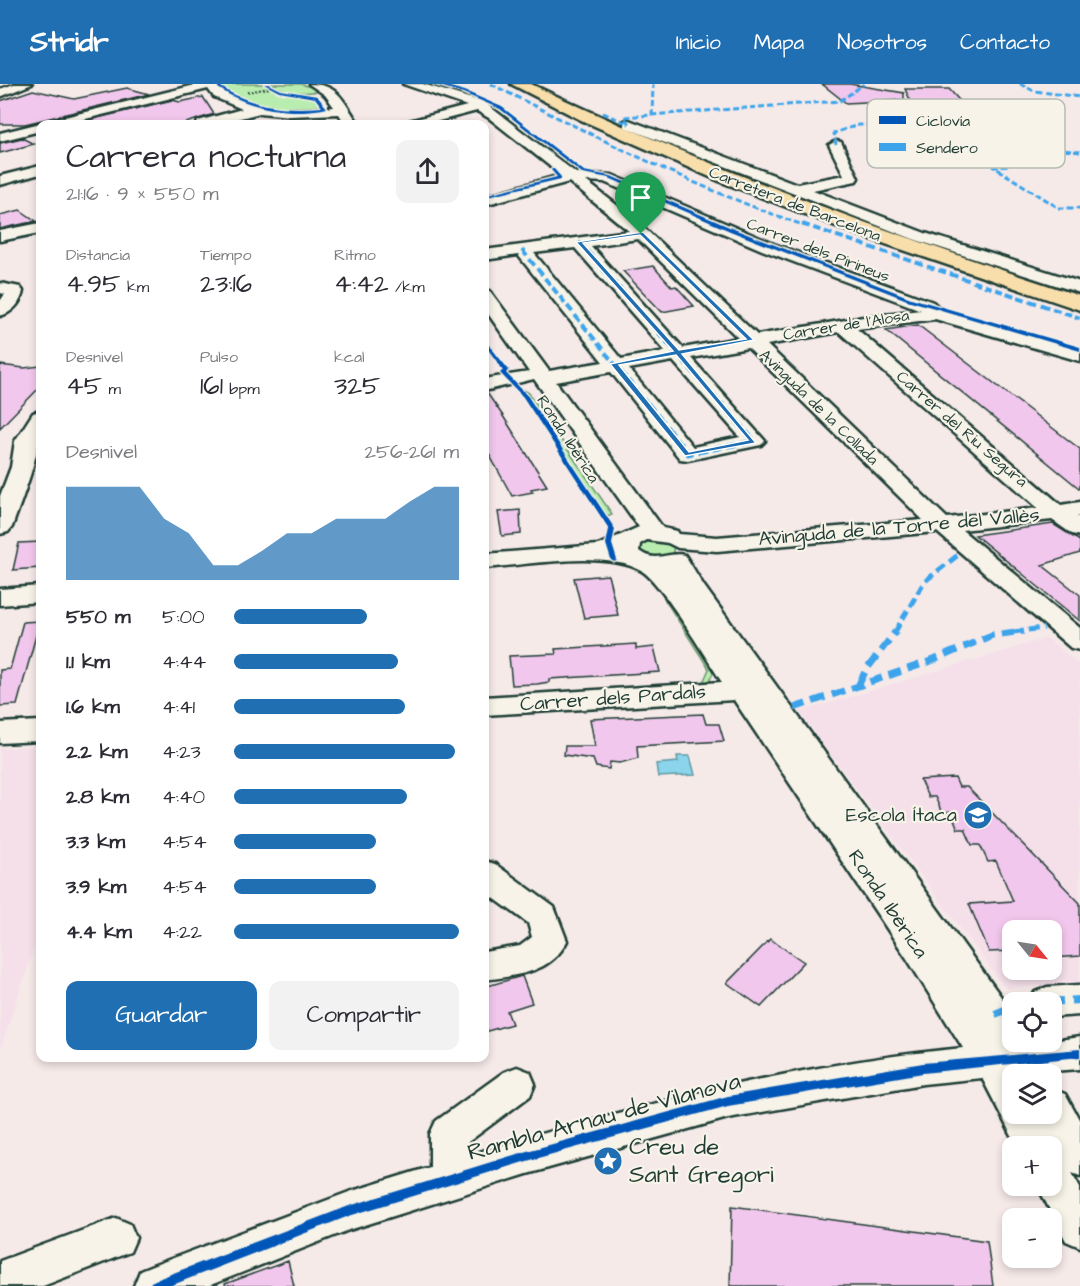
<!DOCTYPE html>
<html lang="es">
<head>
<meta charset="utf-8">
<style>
  :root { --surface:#fff; --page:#f2f2f3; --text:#2b2b33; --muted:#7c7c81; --accent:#1f6fb2 }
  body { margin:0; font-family:"Architects Daughter",sans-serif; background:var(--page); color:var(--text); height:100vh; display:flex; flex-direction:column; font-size:22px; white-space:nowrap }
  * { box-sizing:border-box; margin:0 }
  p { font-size:20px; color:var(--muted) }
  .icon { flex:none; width:33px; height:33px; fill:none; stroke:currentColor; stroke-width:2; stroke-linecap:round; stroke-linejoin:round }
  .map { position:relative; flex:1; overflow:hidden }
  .panel { position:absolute; left:36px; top:36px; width:453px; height:942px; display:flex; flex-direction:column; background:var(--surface); border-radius:12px; box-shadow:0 3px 9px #0003 }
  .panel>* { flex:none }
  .needle { width:39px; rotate:120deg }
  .tools { position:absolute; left:1002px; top:836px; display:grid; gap:12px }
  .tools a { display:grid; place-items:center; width:60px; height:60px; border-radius:12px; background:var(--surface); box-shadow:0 3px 9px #0003; font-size:30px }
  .pin { position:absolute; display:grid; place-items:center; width:51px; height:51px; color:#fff; margin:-62px -26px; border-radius:50% 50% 50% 0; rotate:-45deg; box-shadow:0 0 6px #0007 }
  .pin .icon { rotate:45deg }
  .round { display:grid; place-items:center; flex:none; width:63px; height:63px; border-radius:12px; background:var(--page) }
  .head { display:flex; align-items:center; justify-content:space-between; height:102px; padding:0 30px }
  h1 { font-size:33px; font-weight:600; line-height:45px }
  .stats { display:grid; grid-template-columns:repeat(3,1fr); gap:9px; height:102px; padding:6px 30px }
  .stats div { display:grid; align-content:center }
  .stats b { font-size:26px; font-weight:600 }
  .stats small { font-size:16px; font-weight:400 }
  .stats p { font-size:16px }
  .chart { height:168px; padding:12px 30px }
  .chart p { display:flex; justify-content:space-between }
  .chart svg { width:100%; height:108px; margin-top:6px; fill:var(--accent); opacity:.7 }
  .primary-button { display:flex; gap:12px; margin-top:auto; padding:12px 30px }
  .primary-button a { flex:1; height:69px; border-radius:12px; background:var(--accent); color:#fff; font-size:24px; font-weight:600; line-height:69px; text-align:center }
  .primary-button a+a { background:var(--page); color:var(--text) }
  ul { padding:0 30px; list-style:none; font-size:20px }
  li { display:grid; grid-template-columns:96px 72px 1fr; align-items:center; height:45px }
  li i { height:15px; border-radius:8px; background:var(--accent) }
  header { display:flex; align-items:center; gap:36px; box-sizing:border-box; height:84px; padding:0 30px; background:var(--accent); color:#fff }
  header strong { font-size:28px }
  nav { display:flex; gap:33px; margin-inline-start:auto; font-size:21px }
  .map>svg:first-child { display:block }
</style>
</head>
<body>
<header>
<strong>Stridr</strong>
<nav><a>Inicio</a><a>Mapa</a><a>Nosotros</a><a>Contacto</a></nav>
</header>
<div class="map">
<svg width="1080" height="1202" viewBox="0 0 1080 1202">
  <rect width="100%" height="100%" fill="#f6eae9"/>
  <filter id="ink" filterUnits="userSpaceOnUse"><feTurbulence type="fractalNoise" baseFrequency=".0167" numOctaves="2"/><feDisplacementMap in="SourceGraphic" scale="12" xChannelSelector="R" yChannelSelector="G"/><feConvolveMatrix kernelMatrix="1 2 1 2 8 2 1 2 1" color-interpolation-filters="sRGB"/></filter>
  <g filter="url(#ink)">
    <path fill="#f5e0ea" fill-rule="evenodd" d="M1047,554l33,27v318l-74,6 -207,-277zM1012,846h40v39h-40z
      M40,662v185l-40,120v-303z"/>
    <path fill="#b9edaf" stroke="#6c9572" stroke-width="1.5" d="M221,0h43l16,8 36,6 7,10c-34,4 -74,1 -102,-21z
      M268,0h33l22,7c-21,3 -36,2 -55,-7z
      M517,302l12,7 83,121 -5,2 -80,-121z
      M644,455h23l7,8 -2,8 -9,5 -24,-4 -3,-12z
      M670,515l44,71 -4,10 -8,5 7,-16 -44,-69z"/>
    <path fill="#8bd5ec" stroke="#6098a2" stroke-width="1.5" d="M677,672h13l5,19 -37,2 -2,-13 22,-2z"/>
    <path fill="#f2c7ed" stroke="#1f3d34" stroke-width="1.5" d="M822,0h28l54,9v7l-58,3z
      M127,4l22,6 -124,30h-25v-23l33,-11 41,9z
      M905,5h44l18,20 8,25 -50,-2z
      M203,13l11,17 -31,10h-111l100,-24 8,2z
      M22,54l12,6 -34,9v-10z
      M20,126l16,11 -36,8v-14z
      M653,182l19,21 4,-1 18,20 -32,6 -39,-41z
      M918,241l162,124v40l-194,-159z
      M0,281l24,3 16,-2v21l-40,41z
      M484,309h3l16,23 44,70 -16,3 2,3 -21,4 -28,-51z
      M520,426l1,24 -19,2 -4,-24z
      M1053,440l27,17v12l-38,12 38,30v26l-105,-86z
      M40,458v26l-27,2 6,-27z
      M608,491l10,40 -34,3 -10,-40z
      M40,537l-23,84 -17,1v-36l10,-1 13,-47z
      M636,560v5l18,-2 6,25 -111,7v3l-12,2 -25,1 -3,-29 47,-2 -1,-5z
      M703,630l3,10h13l5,17 -87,5 1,12 -18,5 -10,-1 -1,7 -13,-2 -3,-8 -29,-4 1,-9h30l-5,-27z
      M955,694l4,9h8l113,116v53l-28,2v-28h-40v21l-23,1 -20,-48 44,-3 -17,-40 -8,1 -8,-17h-8l-7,-16h-7l-7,-17 -9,1 -7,-16h-7l-8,-17z
      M770,855l34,23 -43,45 -34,-24z
      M522,892l10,27 -25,8 5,13 -28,8v-45z
      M732,1122l255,35 6,45h-263z
      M288,1177l6,25h-68l-1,-2z"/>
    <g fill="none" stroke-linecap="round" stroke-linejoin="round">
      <g stroke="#1f3d34" stroke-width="5">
        <path id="minor" d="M14,0h18l-32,13v-8z
          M199,0h18c23,31 83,26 117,23l-9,-12 -16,-11c29,0 33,15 48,37l-2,3h-10l-6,-10 -48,2 -31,-3 -43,11h-20l1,-3 44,-12 -28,-12 -6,-8 -143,35h-25v7l-40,10v-8z
          M403,0h20l62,19 91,70 36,2 162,69 159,58 9,8 138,39v12l-145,-42 -78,10 204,176 19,-3v14h-3l3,2v18l-8,-2 -20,-14 -90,10 118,98v22l-9,-2 -134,-116 -220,19 -39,-3 -10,-5 -21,-3 -7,4 -1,7c17,13 29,0 46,4l19,31 308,426v29h40l28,-4v32l-68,5v39h40v-24l13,5 15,27v55l-8,-3 8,14v60l-14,-6 -29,-56h15v-39h-35l-35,-68 -59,6 -195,34 -201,56 -178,56 -141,56h-74l6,-15 15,-6 194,-73 81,-25v-33l6,-13 68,-49 13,-5 13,5 5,12 -5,12 -62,46 1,13c161,-48 326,-91 494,-107l-57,-91 -172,-257 -250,15v-18l238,-15c-15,-22 -61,-100 -80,-111 -36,-21 -115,-6 -158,-3v-14l114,-9 41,-18 -105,-148 -50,12v-12l45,-7 -45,-64v-18l6,1 59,80 54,-9 -85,-107 -34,5v-10l145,-19 -60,-49 -85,23v-9l77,-21 -72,-57 -12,-7 -50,13h-19l1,-3 58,-15zM586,97l18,1 158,68 159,60 -46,5 -118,20 -120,-114zM638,155l100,99 -55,10 -92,-102zM575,164l90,103 -44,8 -87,-106zM839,248l199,176 -91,10 -180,-173zM748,264l175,172 -206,17 -38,-3 -2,-3 -14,-3 -107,-146 55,-10 69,87 8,1 73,-15 4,-4 -74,-83zM673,277l67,76 -47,10 -64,-78zM1055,1065l5,10 -8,-4z
          M629,36l168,64 47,-9 -15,-30 7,-4 5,1 17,36 -2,3 -43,9 112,43 155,49v11l-167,-54 -289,-112v-6z
          M40,82v8l-40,11v-9z
          M40,139v10l-40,8v-10z
          M0,199l20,4 3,4c-2,12 -11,22 -23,25v-15l5,-7 -5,-1z
          M40,327c4,35 -16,82 -28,116l-4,5 -8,2v-38l11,-29 4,-26 18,-28z
          M40,502v16l-40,3v-16z
          M40,637v20l-40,2v-20z
          M484,777l11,3 59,43 13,34c-17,33 -50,34 -83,39v-28l36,-6 12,-9 -4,-14 -44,-32z
          M1080,901v30l-28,2v-15h-22l5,-10 12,-5z
          M116,1134l14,6 6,14 -6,14 -87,34h-43v-25z"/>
      </g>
      <g stroke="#1f3d34" stroke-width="5">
        <path id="highway" d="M511,0h20c178,85 362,151 549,212v14l-221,-75 -140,-54 -138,-61z"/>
      </g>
      <path stroke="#1f3d34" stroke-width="2" stroke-dasharray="2 2" stroke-linecap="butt" d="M247,8l23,-4"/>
      <use href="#minor" fill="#f7f3e8" fill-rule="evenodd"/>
      <use href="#highway" fill="#f8deab" fill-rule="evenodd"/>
      <path stroke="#3da4eb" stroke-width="3" stroke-dasharray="6 3" stroke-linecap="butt" d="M491,0c103,52 206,105 315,142
        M1020,0l14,7 46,6
        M603,29l26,11
        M652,32l1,-32
        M629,40l-5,-7 216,-16 24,-17
        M836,61l-2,-12 24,-8 50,-1
        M1080,68l-40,-5 -25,8 -5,11 -16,1 65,41h21"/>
      <path stroke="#3da4eb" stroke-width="4" stroke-dasharray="8 4" stroke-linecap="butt" d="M802,140l278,94
        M579,158l143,163
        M522,166l126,155"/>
      <path stroke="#3da4eb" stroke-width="5" stroke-dasharray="10 5" stroke-linecap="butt" d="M647,319l41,51 66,-13 -33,-38
        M895,548l29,-50 34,-27
        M1013,548l31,-4"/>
      <path stroke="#3da4eb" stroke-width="7" stroke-dasharray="13 7" stroke-linecap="butt" d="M859,600l7,-14 30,-39
        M794,624l140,-48 58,-25 32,-4"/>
      <path stroke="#3da4eb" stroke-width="8" stroke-dasharray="16 8" stroke-linecap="butt" d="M1047,918l33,-2
        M995,930l17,-7"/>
      <g stroke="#f7f3e8" stroke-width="3">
        <path id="cycleway" d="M218,0h4l-1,3c31,20 65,23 101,20l-7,-9 -36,-6 -15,-8h5l12,6 36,6 10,12c-7,2 -16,2 -23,3 -32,1 -60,-6 -86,-23z
          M433,0h6l26,7 37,16 82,64 27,5 123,53 177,69 169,49v4l-173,-51 -177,-69 -121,-53 -27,-5 -82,-64 -37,-16z
          M552,85h2l7,8v2l-77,18v-2l73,-18 -6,-7z
          M484,255l25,31 -3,3 21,22 88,134 -3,15 5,16 -1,1 -2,1 -3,-2 -5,-16 3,-15 -86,-132 -23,-24 3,-3 -19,-26z
          M1080,965v8l-157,16 -195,33 -201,55 -178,55 -179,70h-21l2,-4 4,-2 194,-74 178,-55 201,-55 195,-33z"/>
      </g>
      <use href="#cycleway" fill="#0057b8" fill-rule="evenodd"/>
    </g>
  </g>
  <path fill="#1f6fb2" stroke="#fff" stroke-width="1.5" fill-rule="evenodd" d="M643,148l111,108 -72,14 74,89 -71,13 -75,-92 63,-13 -97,-109zM640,151l106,104 -67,11 -96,-107zM676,271l72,85 -59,12 -70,-87z"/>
  <defs>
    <g id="school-disc" transform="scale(1.5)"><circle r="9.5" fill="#1f6fb2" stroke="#f7f3e8"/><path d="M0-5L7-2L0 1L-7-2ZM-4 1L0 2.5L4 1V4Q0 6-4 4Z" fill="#fff"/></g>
    <g id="sight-disc" transform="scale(1.5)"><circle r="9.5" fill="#1f6fb2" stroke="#f7f3e8"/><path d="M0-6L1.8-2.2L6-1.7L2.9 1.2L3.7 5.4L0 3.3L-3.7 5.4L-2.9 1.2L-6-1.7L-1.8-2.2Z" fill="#fff"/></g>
  </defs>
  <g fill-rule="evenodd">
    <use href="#school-disc" x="978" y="731"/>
    <use href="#sight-disc" x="608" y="1077"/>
  </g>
  <g text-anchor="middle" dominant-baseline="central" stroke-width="4.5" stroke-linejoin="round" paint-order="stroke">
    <g font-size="16" fill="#1f3d34" stroke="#f7f3e8">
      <text transform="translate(795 120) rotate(21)">Carretera de Barcelona</text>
      <text transform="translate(818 166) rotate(21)">Carrer dels Pirineus</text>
      <text transform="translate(846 241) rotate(-9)">Carrer de l'Alosa</text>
      <text transform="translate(819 323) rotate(44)">Avinguda de la Collada</text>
      <text transform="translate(962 345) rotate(41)">Carrer del Riu Segura</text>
      <text transform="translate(568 355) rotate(57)">Ronda Ibèrica</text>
    </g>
    <g font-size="20" fill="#1f3d34" stroke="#f7f3e8">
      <text transform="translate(899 443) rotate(-5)">Avinguda de la Torre del Vallès</text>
      <text transform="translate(613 614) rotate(-4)">Carrer dels Pardals</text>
      <text transform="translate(888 820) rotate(56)">Ronda Ibèrica</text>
    </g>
    <g font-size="20" fill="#1f3d34" stroke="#f7f3e8" text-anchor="end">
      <text x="957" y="731">Escola Ítaca</text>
    </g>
    <g font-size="24" fill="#1f3d34" stroke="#f7f3e8">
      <text transform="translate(604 1033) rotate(-15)">Rambla Arnau de Vilanova</text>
    </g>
    <g font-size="24" fill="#1f3d34" stroke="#f7f3e8" text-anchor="start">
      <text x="629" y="1063">Creu de<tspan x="629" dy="28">Sant Gregori</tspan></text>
    </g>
  </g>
  <rect x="867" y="15" width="198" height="69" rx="9" fill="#f7f3e8" stroke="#b6bcb2" stroke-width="1.5"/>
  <rect x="879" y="32" width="27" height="8" fill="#0057b8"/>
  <rect x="879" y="59" width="27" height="8" fill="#3da4eb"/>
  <g font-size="16" fill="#1f3d34">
    <text x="916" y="42">Ciclovía</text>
    <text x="916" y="69">Sendero</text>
  </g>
</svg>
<div class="tools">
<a><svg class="needle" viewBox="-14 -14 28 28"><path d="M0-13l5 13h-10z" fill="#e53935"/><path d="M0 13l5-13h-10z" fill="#7c7c81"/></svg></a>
<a><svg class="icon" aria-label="locate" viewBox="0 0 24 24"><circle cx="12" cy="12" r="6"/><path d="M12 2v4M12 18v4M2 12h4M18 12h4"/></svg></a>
<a><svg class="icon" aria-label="layers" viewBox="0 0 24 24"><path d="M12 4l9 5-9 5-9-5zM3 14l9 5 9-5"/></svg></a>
<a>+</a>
<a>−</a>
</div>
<div class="pin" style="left:641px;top:150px;background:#1e9e55"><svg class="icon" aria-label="arrive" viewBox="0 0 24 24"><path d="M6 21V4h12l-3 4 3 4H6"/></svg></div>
<section class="panel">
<div class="head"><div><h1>Carrera nocturna</h1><p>21:16 · 9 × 550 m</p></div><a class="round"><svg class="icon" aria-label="share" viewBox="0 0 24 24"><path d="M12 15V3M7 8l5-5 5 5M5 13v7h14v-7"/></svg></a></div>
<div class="stats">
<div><p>Distancia</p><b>4.95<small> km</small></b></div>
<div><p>Tiempo</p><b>23:16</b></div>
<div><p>Ritmo</p><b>4:42<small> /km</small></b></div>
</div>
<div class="stats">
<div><p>Desnivel</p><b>45<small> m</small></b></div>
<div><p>Pulso</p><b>161<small> bpm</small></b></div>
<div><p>kcal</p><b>325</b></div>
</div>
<div class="chart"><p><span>Desnivel</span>256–261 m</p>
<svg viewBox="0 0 160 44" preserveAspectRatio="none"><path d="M0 44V6L10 6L20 6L30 6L40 19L50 25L60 38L70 38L80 32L90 25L100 25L110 19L120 19L130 19L140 12L150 6L160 6V44z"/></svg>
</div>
<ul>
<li><b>550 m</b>5:00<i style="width:59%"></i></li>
<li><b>1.1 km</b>4:44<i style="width:73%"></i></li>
<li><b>1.6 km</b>4:41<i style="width:76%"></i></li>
<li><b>2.2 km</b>4:23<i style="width:98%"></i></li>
<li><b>2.8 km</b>4:40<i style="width:77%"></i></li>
<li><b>3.3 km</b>4:54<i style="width:63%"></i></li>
<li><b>3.9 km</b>4:54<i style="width:63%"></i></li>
<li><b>4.4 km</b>4:22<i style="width:100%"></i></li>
</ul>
<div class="primary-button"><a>Guardar</a><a>Compartir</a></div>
</section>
</div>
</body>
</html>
